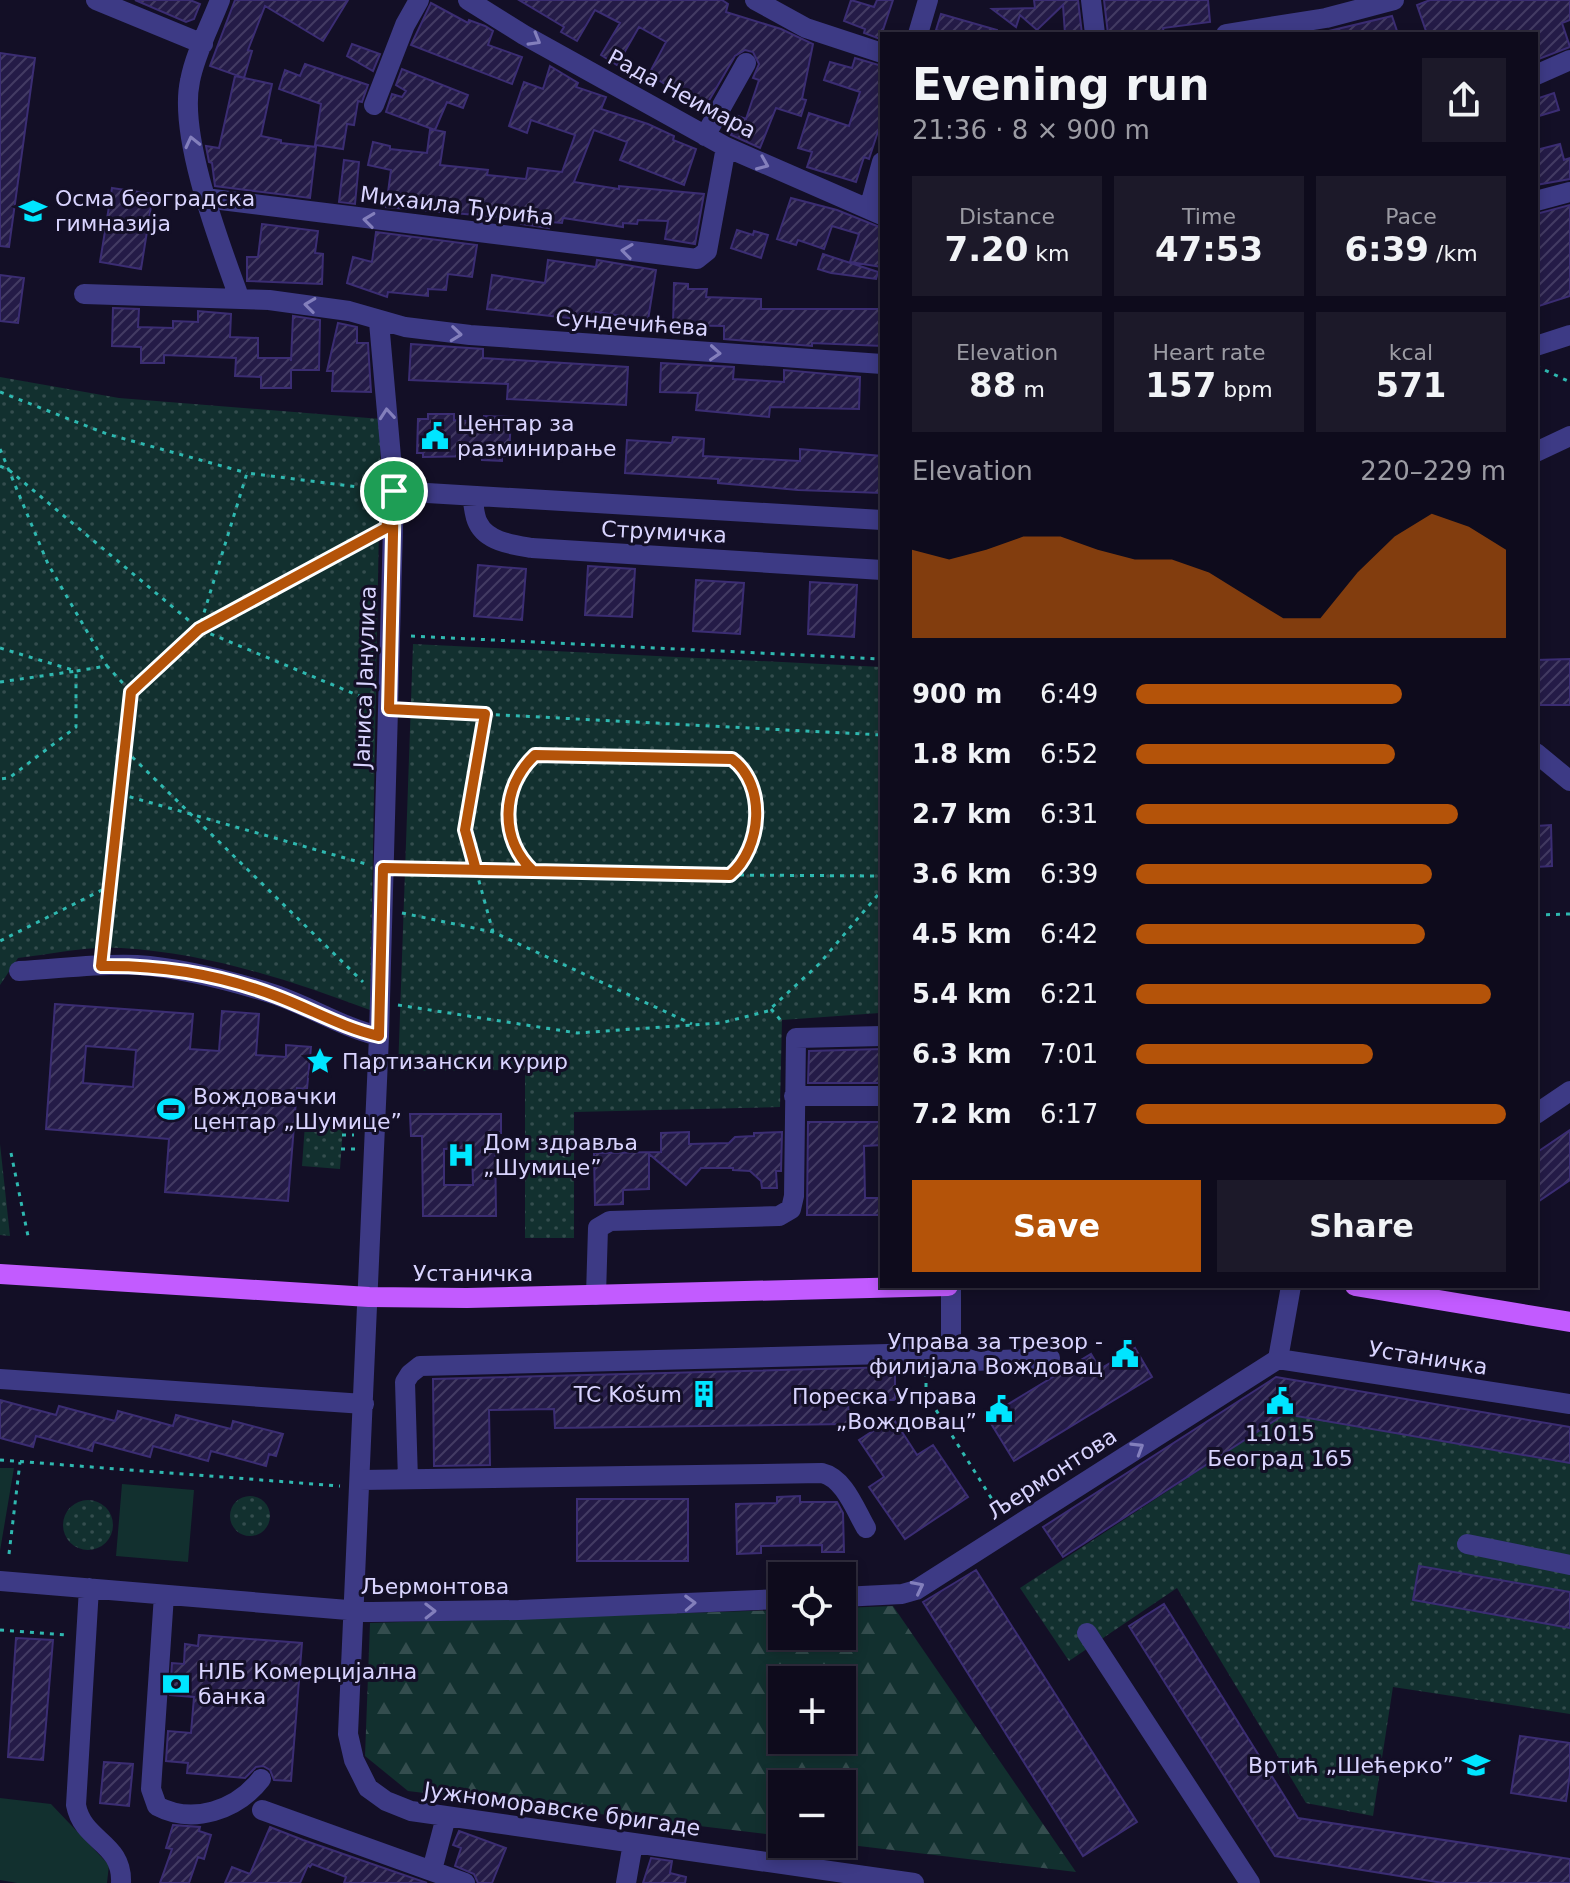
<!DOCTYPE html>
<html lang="en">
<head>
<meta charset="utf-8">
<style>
  :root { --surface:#0e0b1c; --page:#1c1929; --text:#f1f3f6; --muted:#9b9ba3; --line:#2e2b3b; --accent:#b45309 }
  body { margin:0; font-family:"DejaVu Sans",sans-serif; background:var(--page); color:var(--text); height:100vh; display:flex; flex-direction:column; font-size:30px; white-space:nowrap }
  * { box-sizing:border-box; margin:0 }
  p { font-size:26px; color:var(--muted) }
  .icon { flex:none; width:44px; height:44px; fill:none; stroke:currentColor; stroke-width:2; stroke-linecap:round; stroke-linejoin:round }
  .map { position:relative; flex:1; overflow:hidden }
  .drawer { position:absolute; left:880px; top:32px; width:658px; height:1256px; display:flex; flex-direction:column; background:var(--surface); border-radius:0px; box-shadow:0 4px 12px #0003,0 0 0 2px var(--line) }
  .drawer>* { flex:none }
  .controls { position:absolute; left:768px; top:1562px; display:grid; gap:16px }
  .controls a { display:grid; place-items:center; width:88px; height:88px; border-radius:0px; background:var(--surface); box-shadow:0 4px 12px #0003,0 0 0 2px var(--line); font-size:40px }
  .pin { position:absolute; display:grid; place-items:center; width:68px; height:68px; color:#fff; margin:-34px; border:4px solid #fff; border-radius:50%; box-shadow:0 2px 8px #0007 }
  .round { display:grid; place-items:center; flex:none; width:84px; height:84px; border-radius:0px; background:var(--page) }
  .head { display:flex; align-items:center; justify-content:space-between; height:136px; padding:0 32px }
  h1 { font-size:44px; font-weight:800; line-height:60px }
  .stats { display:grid; grid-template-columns:repeat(3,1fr); gap:12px; height:136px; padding:8px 32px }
  .stats div { display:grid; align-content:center; border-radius:0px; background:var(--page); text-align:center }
  .stats b { font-size:34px; font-weight:800 }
  .stats small { font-size:22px; font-weight:400 }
  .stats p { font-size:22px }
  .chart { height:224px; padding:16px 32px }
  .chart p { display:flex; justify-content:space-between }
  .chart svg { width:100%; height:144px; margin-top:8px; fill:var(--accent); opacity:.7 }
  .primary-button { display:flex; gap:16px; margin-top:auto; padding:16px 32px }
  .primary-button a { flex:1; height:92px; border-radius:0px; background:var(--accent); color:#fff; font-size:32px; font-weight:800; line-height:92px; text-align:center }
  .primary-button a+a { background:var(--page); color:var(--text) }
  ul { padding:0 32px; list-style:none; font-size:26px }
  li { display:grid; grid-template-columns:128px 96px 1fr; align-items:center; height:60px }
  li i { height:20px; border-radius:10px; background:var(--accent) }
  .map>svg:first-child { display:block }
</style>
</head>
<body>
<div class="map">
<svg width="1570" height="1883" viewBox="0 0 1570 1883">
  <defs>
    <pattern id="forest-firs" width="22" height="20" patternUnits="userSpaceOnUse" patternTransform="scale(2)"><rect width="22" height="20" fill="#12302f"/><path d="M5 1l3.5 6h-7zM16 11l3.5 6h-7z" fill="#344d4e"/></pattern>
    <pattern id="park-dots" width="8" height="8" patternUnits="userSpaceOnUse" patternTransform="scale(2)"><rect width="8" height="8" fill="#12302f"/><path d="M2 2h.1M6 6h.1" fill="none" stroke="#344d4e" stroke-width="1.8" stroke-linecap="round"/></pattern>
    <pattern id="building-hatch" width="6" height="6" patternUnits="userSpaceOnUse" patternTransform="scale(2)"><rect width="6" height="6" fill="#241b47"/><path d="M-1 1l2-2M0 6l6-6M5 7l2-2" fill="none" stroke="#433b63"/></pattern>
  </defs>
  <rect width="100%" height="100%" fill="#130f26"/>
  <path fill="#12302f" d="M0,1468h14l-14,83z
    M122,1484l72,6 -6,72 -72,-6z
    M0,1798l51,6 58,61 -2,18h-90l-17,-3z"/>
  <path fill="url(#forest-firs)" fill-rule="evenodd" d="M893,1606l183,266 -234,-28v-60h-60v52l-374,-45 -43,-35 5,-133 412,-13v26h60v-28zM782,1680h60v60h-60z"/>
  <path fill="url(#park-dots)" d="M0,377l119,21 262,21 -11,591c-81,-30 -162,-57 -249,-62 -33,-2 -70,6 -103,10l-18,27z
    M413,644l469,23 -2,346 -98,7 -2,87 -206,5v126h-49v-168l-127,1z
    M305,1124l38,3 -3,42 -38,-3z
    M0,1144l10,92 -10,-1z
    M1285,1414l285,49v251l-177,-27 -20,129 -67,-13 -129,-215 -108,73 -49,-73z
    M230 1516a20 20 0 1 1 40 0a20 20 0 1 1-40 0Z
    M63 1525a25 25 0 1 1 50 0a25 25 0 1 1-50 0Z"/>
  <path fill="url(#building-hatch)" stroke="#3b2d73" stroke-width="2" fill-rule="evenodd" d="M135,0h55l10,4 -6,15 -8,3z
    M235,0h113l-25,41 -58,-35 -17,44 4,1 -8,27 -34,-12z
    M519,0h203l6,4 -2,8 55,17 32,15 -11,55 4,1 -5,16 -25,-8 -16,40 -29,-13 7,-19 8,3 13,-39 -6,-2 6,-14 -6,-12 -8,-2 -10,6 -31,53 -55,-35 17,-32 -27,-15 -22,38 -16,-10 19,-32 -25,-13 -18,31 -16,-9 3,-5z
    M851,0l23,7 3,-7h16l-13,39 -16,-6 1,-4 -21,-8z
    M1034,0h44l4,34h-17l-2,-29 -26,25 -17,-15 -4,12 -24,-18 43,-1z
    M1104,0h104l2,22 -47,6 1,6h-56z
    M1430,0h140v20l-8,3 8,24 -34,13v-26h-109l-10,-29z
    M431,3l37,20 1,-3 16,6 8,5 -5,14 34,12 -10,27 -101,-39z
    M941,14l56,16v4h-48l-13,-4z
    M1392,16l6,18h-71l2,-3z
    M352,44l28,10 -7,17 -26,-15z
    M0,53l35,5 -26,189 -9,-1z
    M855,58l27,8v53l-13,40 -5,-2 -8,25 -49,-15 5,-15 -14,-4 11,-35 40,13 11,-34 -36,-12 6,-18 22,6z
    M305,64l63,21 -6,17 -4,-1 -4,24 -7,-1 -4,25 -28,-4 6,-41 -42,-15 6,-19 15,6z
    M550,66l28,17 -2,4 30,10 -5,12 47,15 26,12 -1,4 23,9 -12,36 -64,-25 7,-18 -33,-12 -20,52 45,7v-3l85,8 -9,50 -30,-5 3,-18 -30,-1 -1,4 -14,-1v4l-60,-9 -1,5 -12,-1 -1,6 -28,-4 1,-5 -136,-12 5,-37 -23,-5 5,-23 17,4v3l37,4 3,-23h5l-49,-18 6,-18 10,3 4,-6 -10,-6 6,-16 66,26 -5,13 -16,-6 -12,28 10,2 -5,33 48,5 -1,5 39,4 2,-11 34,4 13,-37 -44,-15 -4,13 -18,-7 15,-44 19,7z
    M235,76l37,8 -11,52 20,4v3l35,4 -6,51 -95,-12 -3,-23 -3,-1 -3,-16 13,2z
    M1554,93l5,17 -23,7v-18z
    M1560,144l4,16 6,-2v21l-34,6v-35z
    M344,160l15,2 -4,42 -16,-2z
    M112,188l41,6 -12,75 -41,-7z
    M791,198l46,12 45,18v39l-32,-5 9,-28 -27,-8 -8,23 -26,-9 -2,5 -19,-6z
    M1570,205v91l-34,11v-93z
    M262,224l56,7 -3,22 8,1 -1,30 -75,-3v-24h11z
    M737,230l16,5 1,-4 14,4 -7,23 -30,-10z
    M376,232l101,13 -5,32 -24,-3 -2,16 -18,-1v7l-40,-4 -1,5 -40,-14 6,-26 19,5z
    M823,254l55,18 -2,7 -45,-6 -13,-4z
    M548,260l48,7 1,-7 59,10 -8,50 -52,-8 -1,9 -108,-12 5,-34 53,8z
    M0,275l24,3 -6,45 -18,-2z
    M674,283l14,1v5h19l-1,8 55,2v10h121v37l-70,-3v3l-88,-7v-13l-51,-1z
    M113,308l26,1 -1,18 35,1v-7l25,1v-11l33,3 -1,23 28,1v20h33v3l2,-45 27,4 -1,50h-28v18h-30v-11l-26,-1 1,-18 -72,-3v8h-23v-16l-29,-1z
    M338,323l19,4v16h11l3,49 -39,-1 1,-20h-6z
    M411,344l72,5v9l145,9 -2,38 -119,-6 1,-15 -99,-4z
    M661,363l73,4 -1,12 51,3v-12l76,7 -1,32 -89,-2 -1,10 -73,-7 2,-17 -38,-1z
    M428,414h26v6l30,2v-6l27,1 -2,39h-7v5l-20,-1v-4l-59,1v-4h-6l1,-34h10z
    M673,437l31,2 -1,17 97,5v-12l82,7v37l-84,-3 -80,-7v-4l-93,-6 2,-33 45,3z
    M478,565l48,4 -4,51 -48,-4z
    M588,566l47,3 -3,48 -47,-2z
    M696,580l48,3 -4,51 -47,-3z
    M810,582l47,3 -3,52 -46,-3z
    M1570,659v46h-34v-45z
    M1551,825l1,41 -16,1v-41z
    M55,1004l138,10 -3,35 29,2 3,-40 37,3 -3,41 30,2v-12l25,2 -4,42 -10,-1 -9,113 -123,-9 4,-53 -123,-10zM86,1046l50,4 -3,37 -50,-4z
    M882,1049v34h-74l1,-32z
    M410,1114h91v19h-6l1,83h-73l-1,-80h-11zM472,1148l1,37h-29v-36z
    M808,1122h74v23l-18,1 1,52h17v17h-75z
    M1570,1130v50l-34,23v-50z
    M689,1132v12l40,-1 6,-6 19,-1v-3l28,-1 -1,39h-5l1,17h-15l-1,-7 -11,-10 -17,-1v-2h-32l-15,17 -37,-31v35l-26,1v14l-28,1 -1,-52 67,-1v-19z
    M1135,1348l17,29 -138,84 -27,-44 104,-63 9,15z
    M895,1367v33h-47l1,24 -294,4 -1,-19 -65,1 1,55 -56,1 -1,-87z
    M1276,1377l294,50v36l-285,-49 -222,143 -20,-30z
    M0,1400l56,15 3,-9 56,15 3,-10 55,15 3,-11 55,14 2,-8 50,13 -7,22 -7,-2 -3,12 -55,-15 -3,10 -55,-15 -3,11 -56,-15 -2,9 -56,-15 -3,11 -33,-9z
    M893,1418l24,37 16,-10 35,52 -63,42 -36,-52 15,-10 -25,-37z
    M800,1496v6h37l6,11 1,39h-22v-7l-61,1v7l-24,1 -1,-50 41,-1v-6z
    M577,1499h111v62h-111z
    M1419,1566l151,26v36l-157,-28z
    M976,1570l161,252 -54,34 -160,-254z
    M1164,1604l134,214 272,41v24h-127l-168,-27 -146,-230z
    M199,1635l103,8 -11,138 -17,-1 -4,-10 -7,-4 -7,1 -11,11 -58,-5 1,-10 -22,-2 2,-30 23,2 3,-36 -24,-2 2,-32 12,1 1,-20 13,2z
    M16,1638l37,2 -10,120 -35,-3z
    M1520,1736l50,7v31l-4,27 -55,-8z
    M104,1762l29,2 -4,42 -29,-3z
    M173,1825l27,2 -1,4 12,4 -7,24 -6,-2 -9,26h-29l12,-34 -6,-1z
    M270,1827l33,13 124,43h-83l2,-6 -34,-13 -2,3 -2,-2 -8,18h-75l7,-16 18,7z
    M459,1831l47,17 -14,35h-14l-4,-9 -19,-8 6,-18 -8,-3z
    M651,1858l21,3 -2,12 16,4 -1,6h-42z"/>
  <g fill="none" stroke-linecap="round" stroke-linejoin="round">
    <path stroke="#2fb8b0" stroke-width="3" stroke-dasharray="4 6" stroke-linecap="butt" d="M1536,366l34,16
      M0,392l107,42 140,39
      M0,449l48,115 59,102
      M0,466l9,4 190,159 170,71
      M199,629l176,-94
      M411,636l471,23
      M0,648l76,23 31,-5 24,26 -21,194 -110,55
      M0,682l76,-11v56l-67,51 -9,1
      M131,692l68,-63 48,-156 127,16
      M406,710l476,25
      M485,714l-20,116 28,102
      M125,750l238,232
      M535,755l197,4c35,26 30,90 -2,116l-197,-4c-34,-32 -32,-84 2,-116z
      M120,794l246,70
      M401,868l132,3
      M730,875l152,1
      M402,913l91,19 199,92
      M1536,915l34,-1
      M103,946l7,-60
      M398,1005l179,28 144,-10 47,-12 51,-47 63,-74
      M771,1009l12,14
      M342,1135h12
      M341,1149h16
      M11,1153l18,88
      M926,1373v21l74,118
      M0,1460l340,26
      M9,1554l11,-92
      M0,1630l68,5"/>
    <path stroke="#3d3a85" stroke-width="20" d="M96,0l107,44
      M220,0c-10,26 -25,54 -30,81 -12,55 30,163 49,216
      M468,0l56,35 202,112 156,68
      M755,0l51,28 76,25
      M1091,0l4,34
      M918,34l10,-34
      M1226,34l100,-16 68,-18
      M1536,75l34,-15
      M374,105l31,-80 14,-25
      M705,136l41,-73
      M205,198l492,61 10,-8 19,-104
      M1536,201l34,-9
      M869,209l13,-47
      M84,294l185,6 80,11 56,16 65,8 412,29
      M379,322l15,169 -15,545 -31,698 6,26 14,28 18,13 25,10 503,72
      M1536,346l34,-11
      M1536,452l34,-16
      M394,491l488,29
      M472,496c2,9 2,20 6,27 9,19 36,22 54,25l350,22
      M1536,753l34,28
      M19,971c39,-2 79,-8 118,-6 44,3 91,15 133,28 38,12 71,34 109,43
      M794,1096h88
      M1536,1114l34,-23
      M596,1295l2,-67 12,-7 169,-5 12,-7 3,-13 2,-158 86,-2
      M945,1351l6,-5v-60
      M1278,1359l292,45
      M1278,1359l13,-73
      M0,1379l364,25
      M361,1480l461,-7c22,5 33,36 44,55
      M408,1480l-3,-98 5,-8 10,-8 506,-13 19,-2 29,10 76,-3
      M1467,1544l103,21
      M0,1581l372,31 147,-2 263,-11
      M89,1588l-13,217c7,37 47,37 45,78
      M164,1595l-13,194 6,17c36,19 80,4 104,-27
      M842,1597l60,-3 14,-4 362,-231
      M1087,1633l163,250
      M262,1810l203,73
      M432,1870l14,-53
      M626,1883l7,-40"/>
    <path stroke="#c25bff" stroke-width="20" d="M0,1274l369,23 98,1 481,-12
      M1355,1286l215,36"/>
  </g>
  <defs><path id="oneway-chevron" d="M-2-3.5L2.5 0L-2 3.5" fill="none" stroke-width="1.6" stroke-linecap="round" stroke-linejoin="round" transform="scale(2)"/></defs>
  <g stroke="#837fbc">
    <use href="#oneway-chevron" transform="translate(535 40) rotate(30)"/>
    <use href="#oneway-chevron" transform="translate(192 142) rotate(-103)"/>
    <use href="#oneway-chevron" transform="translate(763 164) rotate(23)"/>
    <use href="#oneway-chevron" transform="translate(369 220) rotate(-173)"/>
    <use href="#oneway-chevron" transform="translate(627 251) rotate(-172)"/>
    <use href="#oneway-chevron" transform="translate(310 305) rotate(-173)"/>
    <use href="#oneway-chevron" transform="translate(456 334) rotate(6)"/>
    <use href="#oneway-chevron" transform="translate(715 353) rotate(4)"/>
    <use href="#oneway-chevron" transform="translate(387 414) rotate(-95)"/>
    <use href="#oneway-chevron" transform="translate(1138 1448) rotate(-32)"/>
    <use href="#oneway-chevron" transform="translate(918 1587) rotate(-27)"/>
    <use href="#oneway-chevron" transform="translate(690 1603) rotate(-2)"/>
    <use href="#oneway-chevron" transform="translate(430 1611) rotate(-1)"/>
  </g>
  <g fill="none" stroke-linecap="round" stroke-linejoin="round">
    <g stroke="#fff" stroke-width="16">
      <path id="route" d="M394,491l-8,37 -187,101 -68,63 -30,274c59,-1 120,9 175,30 35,13 67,32 103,40l4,-168 347,7c32,-27 37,-90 2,-116l-197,-4c-34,32 -36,84 -2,116l-57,-1 -11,-40 20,-116 -96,-5 5,-218"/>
    </g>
    <use href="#route" stroke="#b45309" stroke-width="10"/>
  </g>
  <defs>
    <g id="school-bare" transform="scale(2.16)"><path d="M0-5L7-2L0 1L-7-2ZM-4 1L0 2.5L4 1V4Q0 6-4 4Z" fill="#00e5ff" stroke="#130f26" stroke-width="2.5" paint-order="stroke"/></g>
    <g id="civic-bare" transform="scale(2.16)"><path d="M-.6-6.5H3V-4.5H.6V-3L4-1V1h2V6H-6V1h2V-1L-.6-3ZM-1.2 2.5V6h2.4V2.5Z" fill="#00e5ff" stroke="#130f26" stroke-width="2.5" paint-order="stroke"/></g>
    <g id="sight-bare" transform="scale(2.16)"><path d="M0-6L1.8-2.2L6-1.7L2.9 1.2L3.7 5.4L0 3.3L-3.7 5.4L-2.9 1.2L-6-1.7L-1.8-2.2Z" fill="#00e5ff" stroke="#130f26" stroke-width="2.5" paint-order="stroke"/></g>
    <g id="stadium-bare" transform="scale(2.16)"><path d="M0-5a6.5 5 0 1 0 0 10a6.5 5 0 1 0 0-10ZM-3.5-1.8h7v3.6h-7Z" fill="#00e5ff" stroke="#130f26" stroke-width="2.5" paint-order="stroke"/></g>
    <g id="hospital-bare" transform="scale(2.16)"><path d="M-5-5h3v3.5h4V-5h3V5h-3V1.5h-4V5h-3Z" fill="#00e5ff" stroke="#130f26" stroke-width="2.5" paint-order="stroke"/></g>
    <g id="building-bare" transform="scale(2.16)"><path d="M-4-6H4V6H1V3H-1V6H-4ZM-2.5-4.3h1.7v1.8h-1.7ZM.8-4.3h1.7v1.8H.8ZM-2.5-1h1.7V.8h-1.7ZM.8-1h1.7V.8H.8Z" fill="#00e5ff" stroke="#130f26" stroke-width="2.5" paint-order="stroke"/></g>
    <g id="bank-bare" transform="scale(2.16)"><path d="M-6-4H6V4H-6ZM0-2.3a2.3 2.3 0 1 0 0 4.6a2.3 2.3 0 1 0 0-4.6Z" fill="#00e5ff" stroke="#130f26" stroke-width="2.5" paint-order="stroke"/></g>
  </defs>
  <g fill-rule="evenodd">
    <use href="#school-bare" x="33" y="211"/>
    <use href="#civic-bare" x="435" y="436"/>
    <use href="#sight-bare" x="320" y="1061"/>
    <use href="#stadium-bare" x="171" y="1109"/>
    <use href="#hospital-bare" x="461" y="1155"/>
    <use href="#civic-bare" x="1125" y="1354"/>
    <use href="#building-bare" x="704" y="1394"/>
    <use href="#civic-bare" x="1280" y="1401"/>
    <use href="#civic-bare" x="999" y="1409"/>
    <use href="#bank-bare" x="176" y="1684"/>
    <use href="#school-bare" x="1476" y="1765"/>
  </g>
  <g text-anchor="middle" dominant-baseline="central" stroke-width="6" stroke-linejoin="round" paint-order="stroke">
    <g font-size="22" fill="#d9d4ff" stroke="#130f26">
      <text transform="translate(682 94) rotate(28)">Рада Неимара</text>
      <text transform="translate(457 206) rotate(7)">Михаила Ђурића</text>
      <text transform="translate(632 323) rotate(4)">Сундечићева</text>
      <text transform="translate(664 532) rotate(3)">Струмичка</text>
      <text transform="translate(365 677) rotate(-88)">Јаниса Јанулиса</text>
      <text x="473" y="1273">Устаничка</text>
      <text transform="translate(1428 1358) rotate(9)">Устаничка</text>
      <text transform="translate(1052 1474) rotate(-33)">Љермонтова</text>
      <text x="435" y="1586">Љермонтова</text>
      <text transform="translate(562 1809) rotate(8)">Јужноморавске бригаде</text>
    </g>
    <g font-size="22" fill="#d9d4ff" stroke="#130f26" text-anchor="start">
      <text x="55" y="198">Осма београдска<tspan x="55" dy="25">гимназија</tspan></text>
      <text x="457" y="423">Центар за<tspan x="457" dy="25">разминирање</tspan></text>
      <text x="342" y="1061">Партизански курир</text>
      <text x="193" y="1096">Вождовачки<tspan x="193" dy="25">центар „Шумице”</tspan></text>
      <text x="483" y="1142">Дом здравља<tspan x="483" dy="25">„Шумице”</tspan></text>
      <text x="1103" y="1341" text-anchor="end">Управа за трезор -<tspan x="1103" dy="25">филијала Вождовац</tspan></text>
      <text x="682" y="1394" text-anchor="end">TC Košum</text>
      <text x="977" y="1396" text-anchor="end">Пореска Управа<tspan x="977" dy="25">„Вождовац”</tspan></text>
      <text x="1280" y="1433" text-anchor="middle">11015<tspan x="1280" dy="25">Београд 165</tspan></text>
      <text x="198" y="1671">НЛБ Комерцијална<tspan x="198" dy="25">банка</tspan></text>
      <text x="1454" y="1765" text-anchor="end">Вртић „Шећерко”</text>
    </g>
  </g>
</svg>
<div class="controls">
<a><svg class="icon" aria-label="locate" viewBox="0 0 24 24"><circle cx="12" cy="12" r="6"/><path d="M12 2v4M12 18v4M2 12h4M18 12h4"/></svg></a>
<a>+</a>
<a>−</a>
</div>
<div class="pin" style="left:394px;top:491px;background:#1e9e55"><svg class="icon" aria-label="arrive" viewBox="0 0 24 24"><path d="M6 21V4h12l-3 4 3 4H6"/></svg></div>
<section class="drawer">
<div class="head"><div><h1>Evening run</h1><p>21:36 · 8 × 900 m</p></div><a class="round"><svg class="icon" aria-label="share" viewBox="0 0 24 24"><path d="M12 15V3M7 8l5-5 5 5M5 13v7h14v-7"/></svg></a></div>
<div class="stats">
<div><p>Distance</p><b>7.20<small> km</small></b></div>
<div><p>Time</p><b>47:53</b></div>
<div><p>Pace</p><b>6:39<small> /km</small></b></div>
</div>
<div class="stats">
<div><p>Elevation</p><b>88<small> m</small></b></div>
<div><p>Heart rate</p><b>157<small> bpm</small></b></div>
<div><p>kcal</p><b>571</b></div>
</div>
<div class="chart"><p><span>Elevation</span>220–229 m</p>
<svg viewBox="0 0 160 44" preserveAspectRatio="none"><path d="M0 44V17L10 20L20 17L30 13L40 13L50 17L60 20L70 20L80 24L90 31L100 38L110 38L120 24L130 13L140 6L150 10L160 17V44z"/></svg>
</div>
<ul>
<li><b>900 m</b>6:49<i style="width:72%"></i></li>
<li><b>1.8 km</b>6:52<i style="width:70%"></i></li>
<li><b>2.7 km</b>6:31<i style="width:87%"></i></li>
<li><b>3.6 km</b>6:39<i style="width:80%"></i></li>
<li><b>4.5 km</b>6:42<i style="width:78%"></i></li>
<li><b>5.4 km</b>6:21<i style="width:96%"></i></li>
<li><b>6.3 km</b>7:01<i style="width:64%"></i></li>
<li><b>7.2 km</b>6:17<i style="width:100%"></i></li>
</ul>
<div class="primary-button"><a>Save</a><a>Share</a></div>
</section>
</div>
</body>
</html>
